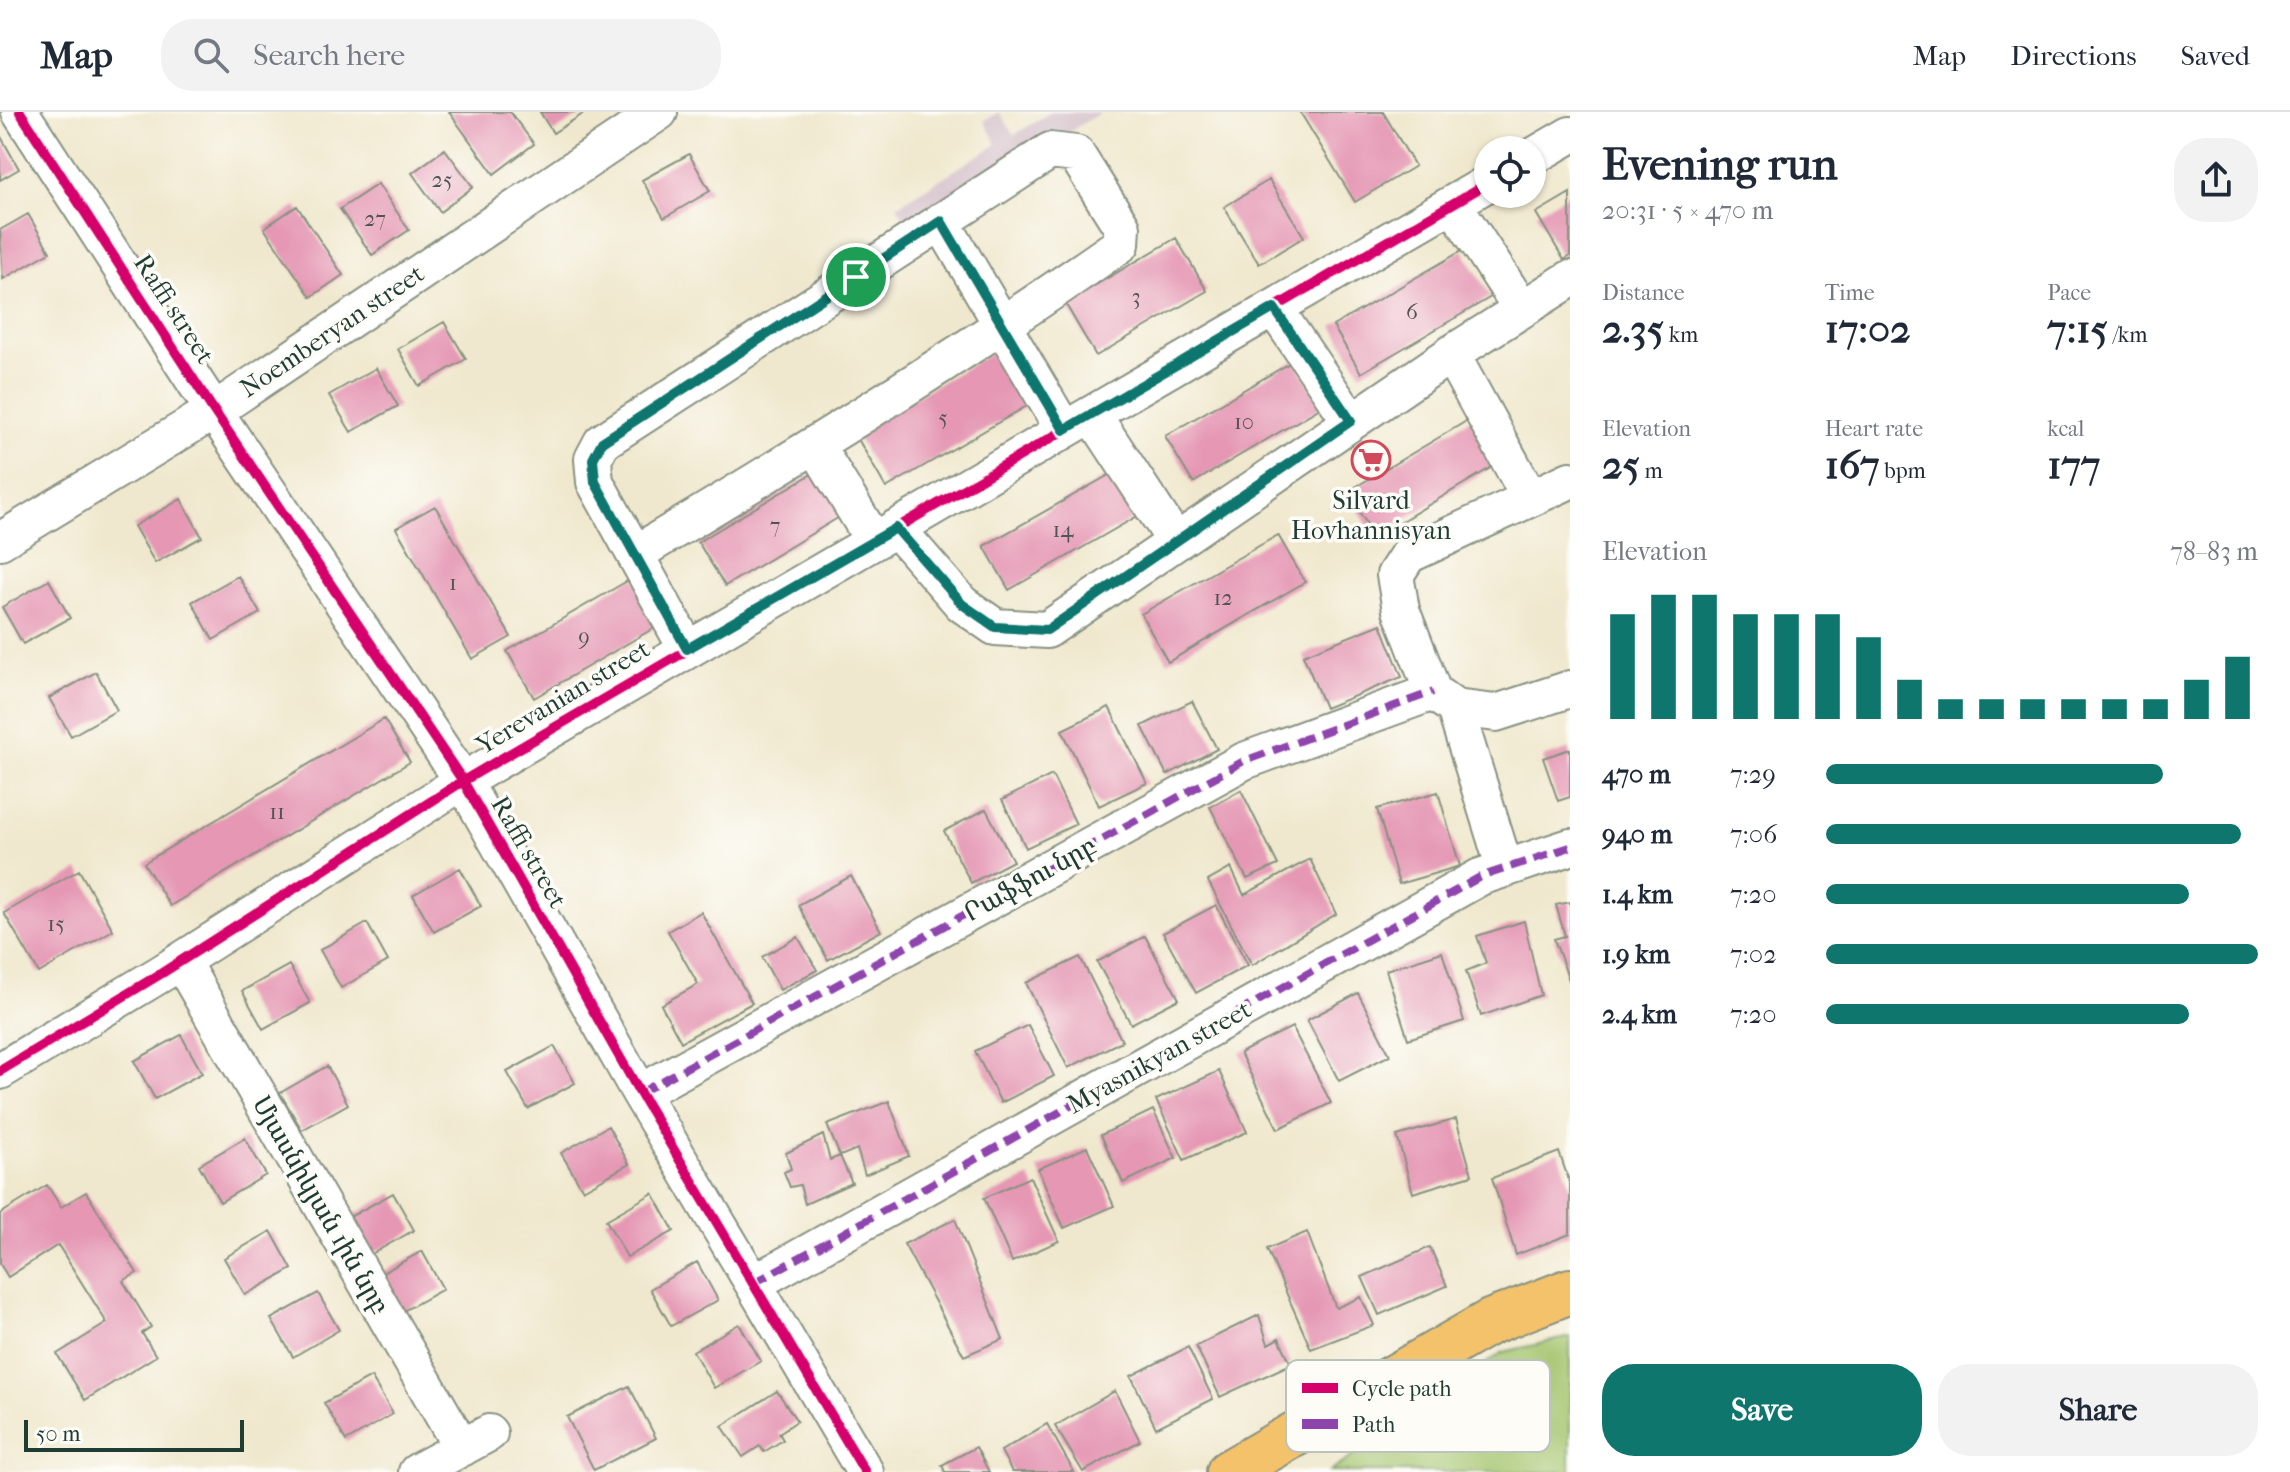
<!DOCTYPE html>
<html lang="en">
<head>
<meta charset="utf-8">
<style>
  :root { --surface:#fff; --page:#f2f2f3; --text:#1f2937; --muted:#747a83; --line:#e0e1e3; --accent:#0f766e }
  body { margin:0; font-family:"IM FELL French Canon","Noto Serif Armenian",serif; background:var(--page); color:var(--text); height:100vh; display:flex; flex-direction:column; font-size:30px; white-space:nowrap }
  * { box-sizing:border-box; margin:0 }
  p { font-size:26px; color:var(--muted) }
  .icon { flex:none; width:44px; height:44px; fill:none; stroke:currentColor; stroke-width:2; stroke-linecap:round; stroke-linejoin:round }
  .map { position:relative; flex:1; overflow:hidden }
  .drawer { display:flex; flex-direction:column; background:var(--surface); width:720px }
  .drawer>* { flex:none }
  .controls { position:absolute; left:1474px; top:24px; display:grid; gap:16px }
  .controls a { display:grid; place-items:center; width:72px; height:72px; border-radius:50%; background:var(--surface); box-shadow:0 2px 6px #0004; font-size:40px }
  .scale { position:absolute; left:24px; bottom:20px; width:220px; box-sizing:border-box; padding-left:8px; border:4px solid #1f3d34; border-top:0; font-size:22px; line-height:28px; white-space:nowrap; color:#1f3d34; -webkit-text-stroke:6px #fdfcf7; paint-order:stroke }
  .pin { position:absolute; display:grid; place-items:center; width:68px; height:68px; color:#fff; margin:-34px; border:4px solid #fff; border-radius:50%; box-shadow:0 2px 8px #0007 }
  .round { display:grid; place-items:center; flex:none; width:84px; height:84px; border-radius:32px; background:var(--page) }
  .summary { display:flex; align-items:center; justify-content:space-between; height:136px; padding:0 32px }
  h1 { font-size:44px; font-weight:700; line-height:60px }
  .figures { display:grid; grid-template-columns:repeat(3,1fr); gap:12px; height:136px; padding:8px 32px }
  .figures div { display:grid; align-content:center }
  .figures b { font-size:40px; font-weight:700 }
  .figures small { font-size:22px; font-weight:400 }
  .figures p { font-size:22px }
  .chart { height:224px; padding:16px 32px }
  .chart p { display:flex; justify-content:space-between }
  .chart svg { width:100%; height:144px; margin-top:8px; stroke:var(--accent); stroke-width:6 }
  .action { display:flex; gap:16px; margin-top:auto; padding:16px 32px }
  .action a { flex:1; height:92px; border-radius:32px; background:var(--accent); color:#fff; font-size:32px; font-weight:700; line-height:92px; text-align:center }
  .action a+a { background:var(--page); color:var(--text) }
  ul { padding:0 32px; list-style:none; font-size:26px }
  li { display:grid; grid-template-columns:128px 96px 1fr; align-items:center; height:60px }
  li i { height:20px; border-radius:10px; background:var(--accent) }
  header { display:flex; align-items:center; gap:48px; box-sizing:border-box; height:112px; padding:0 40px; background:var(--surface); border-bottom:2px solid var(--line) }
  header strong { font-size:38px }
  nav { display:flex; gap:44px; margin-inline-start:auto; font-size:28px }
  .search { width:560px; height:72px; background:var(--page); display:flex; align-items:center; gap:20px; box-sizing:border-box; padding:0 28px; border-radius:32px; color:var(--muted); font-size:30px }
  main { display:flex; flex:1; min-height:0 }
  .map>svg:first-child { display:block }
</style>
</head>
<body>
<header>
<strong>Map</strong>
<div class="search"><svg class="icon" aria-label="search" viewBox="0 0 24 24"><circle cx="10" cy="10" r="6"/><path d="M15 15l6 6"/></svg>Search here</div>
<nav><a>Map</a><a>Directions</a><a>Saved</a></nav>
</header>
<main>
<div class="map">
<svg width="1570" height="1360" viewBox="0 0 1570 1360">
  <rect width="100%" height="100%" fill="#fdfcf7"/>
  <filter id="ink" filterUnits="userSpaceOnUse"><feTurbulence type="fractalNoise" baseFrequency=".0125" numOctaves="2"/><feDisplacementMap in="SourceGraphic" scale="16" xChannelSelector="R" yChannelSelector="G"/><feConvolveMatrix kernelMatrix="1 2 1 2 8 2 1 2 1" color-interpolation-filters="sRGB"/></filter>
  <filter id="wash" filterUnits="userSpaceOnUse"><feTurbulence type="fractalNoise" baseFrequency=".006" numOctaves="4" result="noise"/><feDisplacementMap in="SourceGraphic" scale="32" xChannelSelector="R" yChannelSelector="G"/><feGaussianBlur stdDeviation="1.8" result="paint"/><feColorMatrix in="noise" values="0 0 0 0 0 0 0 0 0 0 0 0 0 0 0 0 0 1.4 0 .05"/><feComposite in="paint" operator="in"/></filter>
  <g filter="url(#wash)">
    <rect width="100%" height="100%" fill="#f0e8ce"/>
    <path fill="#d1bdc8" d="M999,0l15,23 37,-23h50l-189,118 -15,-24 100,-62 -13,-23z"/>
    <path fill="#a4c56e" stroke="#628151" stroke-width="2" d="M1570,1225v135h-240l173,-120z"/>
    <g id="blocks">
      <path fill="#e597b4" d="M449,0h61l24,32 -40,30z
        M540,0h46l-33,21z
        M1300,0h83l32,54 -60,36z
        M0,23l19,34 -19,11z
        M445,37l28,38 -33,25 -28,-39z
        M689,42l21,37 -46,27 -22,-38z
        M1269,68l35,57 -45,27 -35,-57z
        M378,72l31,46 -37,25 -32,-46z
        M1570,81v63l-6,4 -28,-47z
        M297,94l46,69 -32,22 -47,-69z
        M28,102l22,38 -47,27 -3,-49z
        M1176,126l31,53 -111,65 -31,-53z
        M1463,138l28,47 -130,76 -28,-47z
        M444,210l22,37 -47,27 -21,-37z
        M1000,236l32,55 -146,85 -32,-56z
        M1295,248l27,47 -129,76 -28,-47z
        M376,256l22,38 -47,26 -22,-37z
        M1480,301l27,45 -132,79 -28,-45z
        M825,354l26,44 -126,76 -27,-44z
        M1116,359l25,43 -132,76 -25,-44z
        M181,387l21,38 -47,26 -21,-37z
        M435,394l76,131 -39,22 -76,-131z
        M1278,423l27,47 -137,80 -27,-48z
        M238,464l22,37 -47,27 -21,-38z
        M634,465l27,47 -127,74 -27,-47z
        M49,468l21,38 -47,26 -21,-37z
        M1381,512l21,53 -77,31 -22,-53z
        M96,560l21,38 -46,26 -22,-38z
        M1192,589l25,48 -50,26 -25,-49z
        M1109,595l38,76 -48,23 -37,-76z
        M384,607l26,43 -240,144 -26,-43z
        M1570,637v48l-12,4 -15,-43z
        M1052,663l24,49 -50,24 -24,-48z
        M1241,678l37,75 -31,14 -37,-72z
        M1438,680l22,74 -61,18 -22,-75z
        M986,697l27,52 -42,22 -27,-52z
        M1310,747l26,55 -84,51 -44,-84 23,-13 13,27z
        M460,756l21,38 -47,26 -21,-37z
        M79,758l34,60 -74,43 -35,-60z
        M851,764l30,55 -53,29 -30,-55z
        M1570,790v81l-16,-44 11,-3 -9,-31z
        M1216,793l32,60 -52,28 -33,-60z
        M701,800l51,91 -71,39 -20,-37 37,-21 -30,-53z
        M1524,809l17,74 -60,21 -15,-45 20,-8 -9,-27z
        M367,811l21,38 -47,27 -21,-38z
        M1145,824l34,63 -48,25 -34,-62z
        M798,825l19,33 -37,20 -18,-33z
        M1442,840l22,69 -56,18 -22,-69z
        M1080,845l42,84 -54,27 -42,-85z
        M289,853l21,38 -47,26 -21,-38z
        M1358,881l32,62 -51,26 -32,-61z
        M1028,913l26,51 -53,27 -26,-52z
        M1292,915l39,76 -53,26 -38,-76z
        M181,923l21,38 -47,26 -21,-38z
        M554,934l21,37 -47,26 -21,-37z
        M327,954l21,38 -46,26 -22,-37z
        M1219,959l28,61 -63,28 -28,-60z
        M889,989l20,55 -44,19 -8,-26 -17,7 12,27 -47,21 -5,-19 -10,2 -6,-15 7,-3 -5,-16 37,-18 7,25 10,-4 -13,-31z
        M1153,998l23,48 -53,25 -22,-48z
        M1456,1007l16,56 -59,18 -16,-57z
        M608,1014l21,38 -46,26 -22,-37z
        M245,1026l21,37 -46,27 -21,-37z
        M1087,1035l27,59 -50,22 -26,-59z
        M1559,1040l11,32v50l-54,21 -24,-77z
        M1030,1065l29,64 -47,21 -28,-64z
        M47,1073l14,22 25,-15 51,81 -14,8 28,46 -9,6 14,23 -71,44 -28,-46 50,-31 -49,-78 -50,32 -8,-13v-50z
        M393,1081l21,37 -46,26 -22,-37z
        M653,1081l21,38 -47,26 -21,-37z
        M955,1107l48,120 -39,17 -60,-112z
        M271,1119l21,38 -47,26 -21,-37z
        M1307,1120l29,76 25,-11 13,28 -63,24 -44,-100z
        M1430,1135l17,39 -68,29 -17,-38z
        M422,1139l21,38 -47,26 -21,-38z
        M697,1150l21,38 -47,26 -21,-37z
        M318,1181l21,37 -46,27 -22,-38z
        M1259,1203l9,29 11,-6 12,26 -71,33 -24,-51z
        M739,1212l22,37 -47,27 -21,-37z
        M1188,1235l25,52 -57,29 -25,-52z
        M371,1265l22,37 -47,27 -22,-38z
        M629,1274l27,52 -62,32 -27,-53z
        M777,1279l20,30 -18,12 4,7 -19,12 -4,-6 -17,11 -21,-31z
        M1115,1279l25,50 -57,31 -28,-46z
        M1047,1312l27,48h-62l-11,-21z
        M976,1335l13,25h-44l-3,-7z"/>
    </g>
  </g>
  <g filter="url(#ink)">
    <use href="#blocks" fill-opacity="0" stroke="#889281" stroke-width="2"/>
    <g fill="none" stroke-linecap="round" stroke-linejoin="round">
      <g stroke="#889281" stroke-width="40">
        <path id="minor" d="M20,0l194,299 249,370 177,312 225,379
          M1532,45l38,-22
          M1453,92l69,105
          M941,109l123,209
          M1274,196l77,113
          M1451,242l79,144
          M1092,302l84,128
          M816,334l58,95
          M1570,368l-162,75 -13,20 6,35 32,82 22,16 41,5 74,-24
          M896,416l66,76 33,23 52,3 404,-276 119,-75
          M0,429l214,-130 445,-299
          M635,442c165,-99 328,-199 486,-310l1,-17 -46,-73 -26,-3 -448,291 -9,17 2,23 92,167
          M1455,596l50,161
          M181,849l281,487
          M0,959l162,-98 301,-192 1025,-598
          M640,981l604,-332 189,-69
          M754,1171l726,-406 90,-30
          M417,1360l72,-39"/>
      </g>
      <g stroke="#889281" stroke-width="48">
        <path id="major" d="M1229,1360l261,-150 80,-31"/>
      </g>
      <use href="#minor" stroke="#fff" stroke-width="36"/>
      <use href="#major" stroke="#f4c26a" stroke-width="44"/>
      <path stroke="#8e44ad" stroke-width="8" stroke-dasharray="16 8" stroke-linecap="butt" d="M640,981l604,-332 189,-69
        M754,1171l726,-406 90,-30"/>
      <g stroke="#fdfcf7" stroke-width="15">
        <path id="cycleway" d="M20,0l194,299 249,370 177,312 225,379
          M0,959l162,-98 301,-192 1025,-598"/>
      </g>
      <use href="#cycleway" stroke="#d6006c" stroke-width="10"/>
    </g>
  </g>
  <g fill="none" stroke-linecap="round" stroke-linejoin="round" filter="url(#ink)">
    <g stroke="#fff" stroke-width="16">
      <path id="route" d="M941,109l123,209 210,-122 77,113 -304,209 -52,-3 -33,-23 -66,-76 -209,121 -92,-167 -2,-23 9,-17z"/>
    </g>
    <use href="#route" stroke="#0f766e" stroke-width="10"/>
  </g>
  <defs>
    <g id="supermarket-ring" transform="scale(2)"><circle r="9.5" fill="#fdfcf7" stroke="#d1495b" stroke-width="1.5"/><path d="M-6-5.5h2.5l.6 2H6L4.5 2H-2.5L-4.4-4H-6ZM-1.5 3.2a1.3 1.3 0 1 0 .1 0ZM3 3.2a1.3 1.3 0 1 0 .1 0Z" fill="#d1495b"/></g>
  </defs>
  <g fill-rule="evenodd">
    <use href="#supermarket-ring" x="1371" y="348"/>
  </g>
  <g text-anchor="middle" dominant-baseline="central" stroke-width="7" stroke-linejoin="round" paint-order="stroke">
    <g font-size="22" fill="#505454">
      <text x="442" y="68">25</text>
      <text x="375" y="107">27</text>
      <text x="1136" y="185">3</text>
      <text x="1412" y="200">6</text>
      <text x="943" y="306">5</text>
      <text x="1244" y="310">10</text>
      <text x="775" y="414">7</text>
      <text x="1063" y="418">14</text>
      <text x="453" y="471">1</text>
      <text x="1223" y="486">12</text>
      <text x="584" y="525">9</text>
      <text x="277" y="700">11</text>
      <text x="56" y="812">15</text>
    </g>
    <g font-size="26" fill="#1f3d34" stroke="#fdfcf7">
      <text transform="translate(174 197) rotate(57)">Raffi street</text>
      <text transform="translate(332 219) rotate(-34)">Noemberyan street</text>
      <text transform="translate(563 585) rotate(-31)">Yerevanian street</text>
      <text transform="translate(529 740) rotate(60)">Raffi street</text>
      <text transform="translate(1030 767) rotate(-29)">Րաֆֆու նրբ</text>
      <text transform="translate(1159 945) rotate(-29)">Myasnikyan street</text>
      <text transform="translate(321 1093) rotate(60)">Մյասնիկյան 1ին նրբ</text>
    </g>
    <g font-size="26" fill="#1f3d34" stroke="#fdfcf7">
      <text x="1371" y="388">Silvard<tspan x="1371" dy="30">Hovhannisyan</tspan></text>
    </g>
  </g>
  <rect x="1286" y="1248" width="264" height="92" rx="12" fill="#fdfcf7" stroke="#bac3bc" stroke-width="2"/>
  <rect x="1302" y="1271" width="36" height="10" fill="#d6006c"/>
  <rect x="1302" y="1307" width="36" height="10" fill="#8e44ad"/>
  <g font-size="22" fill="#1f3d34">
    <text x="1352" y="1284">Cycle path</text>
    <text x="1352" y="1320">Path</text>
  </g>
</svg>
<div class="controls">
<a><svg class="icon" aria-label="locate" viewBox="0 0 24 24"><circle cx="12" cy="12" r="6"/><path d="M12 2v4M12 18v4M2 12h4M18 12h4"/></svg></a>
</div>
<div class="scale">50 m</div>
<div class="pin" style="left:856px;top:165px;background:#1e9e55"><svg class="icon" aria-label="arrive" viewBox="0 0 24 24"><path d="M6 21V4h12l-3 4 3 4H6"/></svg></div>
</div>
<section class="drawer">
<div class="summary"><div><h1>Evening run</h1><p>20:31 · 5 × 470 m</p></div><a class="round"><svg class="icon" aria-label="share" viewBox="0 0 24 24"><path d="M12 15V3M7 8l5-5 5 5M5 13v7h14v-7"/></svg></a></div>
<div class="figures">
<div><p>Distance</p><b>2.35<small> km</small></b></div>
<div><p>Time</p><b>17:02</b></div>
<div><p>Pace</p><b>7:15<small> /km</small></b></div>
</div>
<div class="figures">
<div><p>Elevation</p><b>25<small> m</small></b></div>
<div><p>Heart rate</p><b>167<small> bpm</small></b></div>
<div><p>kcal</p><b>177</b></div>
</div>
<div class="chart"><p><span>Elevation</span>78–83 m</p>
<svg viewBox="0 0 160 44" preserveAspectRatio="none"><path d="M5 44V12M15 44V6M25 44V6M35 44V12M45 44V12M55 44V12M65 44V19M75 44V32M85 44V38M95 44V38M105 44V38M115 44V38M125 44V38M135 44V38M145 44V32M155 44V25"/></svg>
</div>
<ul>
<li><b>470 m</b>7:29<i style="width:78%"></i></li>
<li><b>940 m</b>7:06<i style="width:96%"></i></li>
<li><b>1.4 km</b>7:20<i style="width:84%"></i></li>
<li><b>1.9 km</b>7:02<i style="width:100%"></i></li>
<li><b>2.4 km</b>7:20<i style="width:84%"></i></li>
</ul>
<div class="action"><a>Save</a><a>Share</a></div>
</section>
</main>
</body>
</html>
